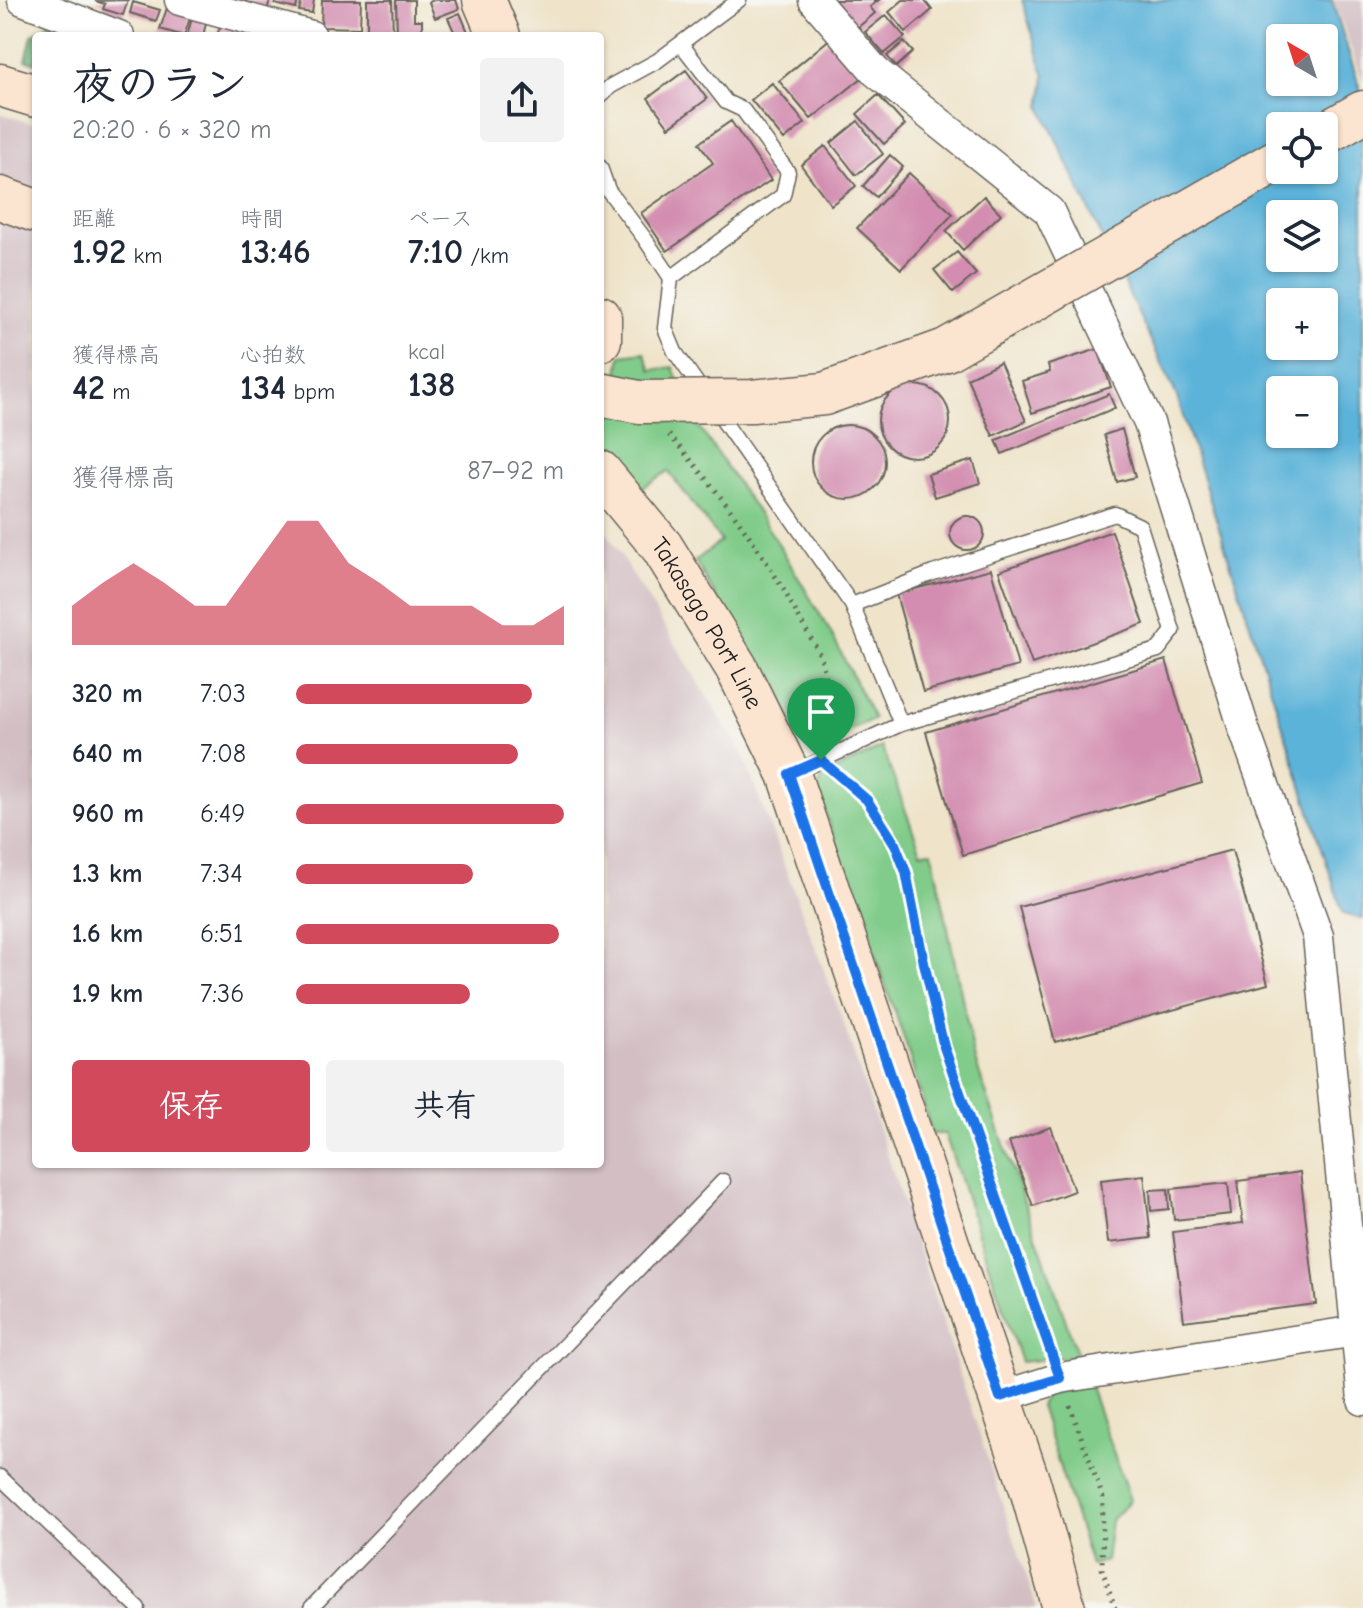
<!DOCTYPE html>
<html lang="ja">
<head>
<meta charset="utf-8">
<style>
  :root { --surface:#fff; --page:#f2f2f3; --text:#1f2937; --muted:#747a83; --accent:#d1495b }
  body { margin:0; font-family:"Comic Neue","Klee One",sans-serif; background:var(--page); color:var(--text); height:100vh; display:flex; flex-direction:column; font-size:30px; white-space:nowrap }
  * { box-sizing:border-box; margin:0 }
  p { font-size:26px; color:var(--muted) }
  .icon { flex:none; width:44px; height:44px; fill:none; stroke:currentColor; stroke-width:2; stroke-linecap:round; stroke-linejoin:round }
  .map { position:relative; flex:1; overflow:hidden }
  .details { position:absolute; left:32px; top:32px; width:572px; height:1136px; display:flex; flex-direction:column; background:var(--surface); border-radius:8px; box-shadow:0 2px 6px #0004 }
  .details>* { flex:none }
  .needle { width:52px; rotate:321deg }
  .controls { position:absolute; left:1266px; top:24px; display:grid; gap:16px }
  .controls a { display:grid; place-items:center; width:72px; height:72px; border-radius:8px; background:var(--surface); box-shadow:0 2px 6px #0004; font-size:40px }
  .pin { position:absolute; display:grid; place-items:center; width:68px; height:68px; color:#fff; margin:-82px -34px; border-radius:50% 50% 50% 0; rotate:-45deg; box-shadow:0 0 8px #0007 }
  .pin .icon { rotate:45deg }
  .round { display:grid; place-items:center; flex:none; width:84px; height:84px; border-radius:8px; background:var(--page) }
  .headline { display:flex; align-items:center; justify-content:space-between; height:136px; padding:0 40px }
  h1 { font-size:44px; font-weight:700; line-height:60px }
  .figures { display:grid; grid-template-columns:repeat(3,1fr); gap:12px; height:136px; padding:8px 40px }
  .figures div { display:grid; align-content:center }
  .figures b { font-size:34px; font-weight:700 }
  .figures small { font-size:22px; font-weight:400 }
  .figures p { font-size:22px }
  .chart { height:224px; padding:16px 40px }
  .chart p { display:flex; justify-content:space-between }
  .chart svg { width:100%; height:144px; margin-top:8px; fill:var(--accent); opacity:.7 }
  .action { display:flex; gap:16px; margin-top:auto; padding:16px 40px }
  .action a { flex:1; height:92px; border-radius:8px; background:var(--accent); color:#fff; font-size:32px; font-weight:700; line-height:92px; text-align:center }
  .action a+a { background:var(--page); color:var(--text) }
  ul { padding:0 40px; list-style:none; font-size:26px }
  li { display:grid; grid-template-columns:128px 96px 1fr; align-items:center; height:60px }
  li i { height:20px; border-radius:10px; background:var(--accent) }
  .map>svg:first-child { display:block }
</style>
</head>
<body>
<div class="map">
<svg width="1363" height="1608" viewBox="0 0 1363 1608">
  <rect width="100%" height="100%" fill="#f6f6f2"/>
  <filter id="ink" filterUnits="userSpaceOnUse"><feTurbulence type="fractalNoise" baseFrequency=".0125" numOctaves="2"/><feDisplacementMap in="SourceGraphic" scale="16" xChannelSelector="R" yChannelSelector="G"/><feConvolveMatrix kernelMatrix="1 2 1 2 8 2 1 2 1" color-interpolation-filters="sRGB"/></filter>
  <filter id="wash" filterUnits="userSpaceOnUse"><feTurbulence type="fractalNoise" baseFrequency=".006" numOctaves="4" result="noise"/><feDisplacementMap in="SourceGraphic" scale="32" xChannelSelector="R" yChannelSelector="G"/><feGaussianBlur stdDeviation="1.8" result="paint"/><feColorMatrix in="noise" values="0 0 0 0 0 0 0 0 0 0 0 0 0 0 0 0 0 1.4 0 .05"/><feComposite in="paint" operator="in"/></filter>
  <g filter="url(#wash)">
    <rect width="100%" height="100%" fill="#efe4ca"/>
    <path fill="#d2bec3" d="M1334,0h29v81z
      M0,113l36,12v1039h564v-643l143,234 101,269 193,584h-1037z"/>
    <path fill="#81cc8a" stroke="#4e7453" stroke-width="2" d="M644,352l7,18 22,-3 16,45 87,128 55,93 43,86 -60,26 -12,-2 -107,-182 26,-20 -53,-70 -26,17 -29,-35 -5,-18 13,-80z
      M882,747l39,105 11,-1 43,210 103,295 -57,6 -76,-228h-13l-27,-93 -88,-252 8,-14z
      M1085,1383l6,7 39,110 -19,20 -5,41 -15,4 -51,-159 7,-12z"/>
    <path fill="#68b076" stroke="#426649" stroke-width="2" d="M50,23l39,13h-53v27l-10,-3 6,-25z"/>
    <path fill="#5cb3d9" stroke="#3c687a" stroke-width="2" fill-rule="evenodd" d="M1022,0h310l31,98 -2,66 2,7v748l-20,-5 -167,-520 -135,-287 4,-30zM1280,38h44v44h-44zM1280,126h44v44h-44zM1280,214h44v44h-44zM1280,302h44v44h-44zM1280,390h44v44h-44z"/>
    <g id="blocks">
      <path fill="#d38db0" d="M128,0l-5,15 -20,-6 2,-5 -10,-3z
        M244,0h26l-3,12 -24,-6z
        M276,0h22l-2,9 -21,-5z
        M302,0h12l-2,13 -13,-2z
        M322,0h39l-1,28 -39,-1z
        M367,0h25l1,36h-26z
        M396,0h18v20h8v16h-25z
        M434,0h22l3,9 -24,9 -6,-16z
        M834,0h45l-9,7 5,6 -18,15z
        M903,0h21l8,10 -26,22 -17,-20z
        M133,2l27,8 -4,11 -26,-8z
        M167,8l24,7 -7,21 -24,-7z
        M460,13l8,19 -12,4 -8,-18z
        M193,15l14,4 -4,17h-16z
        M886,15l19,22 -21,17 -19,-22z
        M221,23l26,7 -1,6h-29z
        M831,38l32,39 -52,42 -32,-38z
        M904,42l9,10 -17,15 -9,-11z
        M686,70l21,29 -38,28 -21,-29z
        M772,83l33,40 -21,17 -33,-40z
        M878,95l27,30 -21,19 -27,-30z
        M731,121l40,59 -104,71 -26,-38 72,-50 -14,-20z
        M858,121l25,33 -27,21 -25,-32z
        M825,146l31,40 -25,19 -30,-40z
        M890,155l13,12 -27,30 -13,-11z
        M909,173l44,41 -52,55 -44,-41z
        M984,196l17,18 -38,36 -17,-19z
        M957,252l19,22 -23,19 -19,-23z
        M1098,349l13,38 -79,26 -10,-32 28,-9 -2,-7z
        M1000,362l26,59 -33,15 -26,-58z
        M878 421a36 36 0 1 1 72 0a36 36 0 1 1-72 0Z
        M1109,394l6,14 -113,46 -6,-14z
        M811 462a37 37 0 1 1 74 0a37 37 0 1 1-74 0Z
        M1122,429l13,48 -18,5 -13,-47z
        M973,460l7,23 -45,14 -7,-23z
        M950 533a17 17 0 1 1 34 0a17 17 0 1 1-34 0Z
        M1112,531l32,93 -112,40 -33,-93z
        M991,569l27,97 -95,26 -27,-98z
        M1166,660l36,123 -239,72 -37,-123z
        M1232,850l36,134 -213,58 -36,-135z
        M1051,1127l23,64 -41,15 -24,-64z
        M1300,1172l16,132 -132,17 -11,-89 70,-9 -5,-42z
        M1144,1175l7,63 -43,5 -7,-63z
        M1228,1183l3,31 -57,6 -3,-31z
        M1168,1189l1,20 -18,2 -1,-21z"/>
    </g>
  </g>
  <g filter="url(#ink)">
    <use href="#blocks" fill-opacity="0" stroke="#666259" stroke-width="2"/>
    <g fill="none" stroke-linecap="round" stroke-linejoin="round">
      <g stroke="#666259" stroke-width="17">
        <path id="lane" d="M600,96l11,-10 46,-25 82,-61
          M600,167l8,23 37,49 26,39 -6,50 10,24 177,253 49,119
          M671,278l112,-83 5,-23 -45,-62 -17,-8 -45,-58
          M793,773l108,-49 257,-74 15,-19 -33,-105 -25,-12 -182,59 -81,32
          M0,1477l138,131
          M311,1608l412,-427"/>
      </g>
      <g stroke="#666259" stroke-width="33">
        <path id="street" d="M23,0l96,36
          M180,0l131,36
          M814,0l62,72 173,139 100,212 95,306 74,207 45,464
          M1000,1397l60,-19 296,-47"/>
      </g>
      <g stroke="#666259" stroke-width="45">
        <g id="secondary">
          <path d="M484,0l15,36"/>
          <path d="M0,85l36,11"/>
          <path d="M1324,134l39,-22"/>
          <path d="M0,198l36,13"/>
          <path d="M600,317v23"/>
          <path id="s1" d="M600,472l62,75 74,120 53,107 242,715 33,119"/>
        </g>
      </g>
      <path stroke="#666259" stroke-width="5" stroke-dasharray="2 6" stroke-linecap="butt" d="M669,435c50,56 97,119 131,185 7,12 16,25 21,38 8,25 7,54 4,79
        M839,774c23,18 45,44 57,71 25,55 25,120 42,178 31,111 75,219 113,328
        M1070,1406l33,92 -1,71 13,39"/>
      <use href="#lane" stroke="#fff" stroke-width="14"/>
      <use href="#street" stroke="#fff" stroke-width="30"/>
      <use href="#secondary" stroke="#fce5d0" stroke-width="42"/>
      <g stroke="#666259" stroke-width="45" stroke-linecap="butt">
        <path id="secondary-bridge" d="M600,394l39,8 113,-1 72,-7 122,-44 334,-191"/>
      </g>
      <use href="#secondary-bridge" stroke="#fce5d0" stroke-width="42"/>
    </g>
  </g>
  <g fill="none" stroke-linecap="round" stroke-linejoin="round" filter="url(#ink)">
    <g stroke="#fff" stroke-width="16">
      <path id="route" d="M821,760l46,40 28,44 11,28 18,91 20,84 116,331 -60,19 -211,-623z"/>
    </g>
    <use href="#route" stroke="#1a73e8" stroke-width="10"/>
  </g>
  <g text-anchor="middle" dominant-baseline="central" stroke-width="6" stroke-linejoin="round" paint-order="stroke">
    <g font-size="24" fill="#1c1c1c" stroke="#f6f6f2">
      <text stroke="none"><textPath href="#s1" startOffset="186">Takasago Port Line</textPath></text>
    </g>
  </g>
</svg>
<div class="controls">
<a><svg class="needle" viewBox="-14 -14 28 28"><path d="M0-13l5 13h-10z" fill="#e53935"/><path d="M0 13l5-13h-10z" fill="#747a83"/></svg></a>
<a><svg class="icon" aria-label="locate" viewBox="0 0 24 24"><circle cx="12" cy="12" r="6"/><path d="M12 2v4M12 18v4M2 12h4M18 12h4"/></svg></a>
<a><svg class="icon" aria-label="layers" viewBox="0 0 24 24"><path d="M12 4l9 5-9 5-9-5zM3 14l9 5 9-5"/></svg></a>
<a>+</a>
<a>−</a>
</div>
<div class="pin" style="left:821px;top:760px;background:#1e9e55"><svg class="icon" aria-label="arrive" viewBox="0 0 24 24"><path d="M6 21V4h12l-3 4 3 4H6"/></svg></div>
<section class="details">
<div class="headline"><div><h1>夜のラン</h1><p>20:20 · 6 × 320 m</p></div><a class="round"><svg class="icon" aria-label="share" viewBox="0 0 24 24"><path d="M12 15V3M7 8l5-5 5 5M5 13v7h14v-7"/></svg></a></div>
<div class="figures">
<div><p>距離</p><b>1.92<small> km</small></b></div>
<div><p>時間</p><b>13:46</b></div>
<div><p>ペース</p><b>7:10<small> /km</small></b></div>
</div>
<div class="figures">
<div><p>獲得標高</p><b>42<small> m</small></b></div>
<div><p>心拍数</p><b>134<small> bpm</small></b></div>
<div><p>kcal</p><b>138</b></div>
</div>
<div class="chart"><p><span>獲得標高</span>87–92 m</p>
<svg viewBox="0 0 160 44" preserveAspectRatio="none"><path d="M0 44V32L10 25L20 19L30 25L40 32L50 32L60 19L70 6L80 6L90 19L100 25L110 32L120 32L130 32L140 38L150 38L160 32V44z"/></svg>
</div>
<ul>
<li><b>320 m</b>7:03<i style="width:88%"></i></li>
<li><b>640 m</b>7:08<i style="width:83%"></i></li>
<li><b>960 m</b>6:49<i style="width:100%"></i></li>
<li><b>1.3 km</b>7:34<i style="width:66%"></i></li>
<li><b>1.6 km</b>6:51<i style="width:98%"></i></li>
<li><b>1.9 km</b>7:36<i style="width:65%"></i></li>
</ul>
<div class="action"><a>保存</a><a>共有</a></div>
</section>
</div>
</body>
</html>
